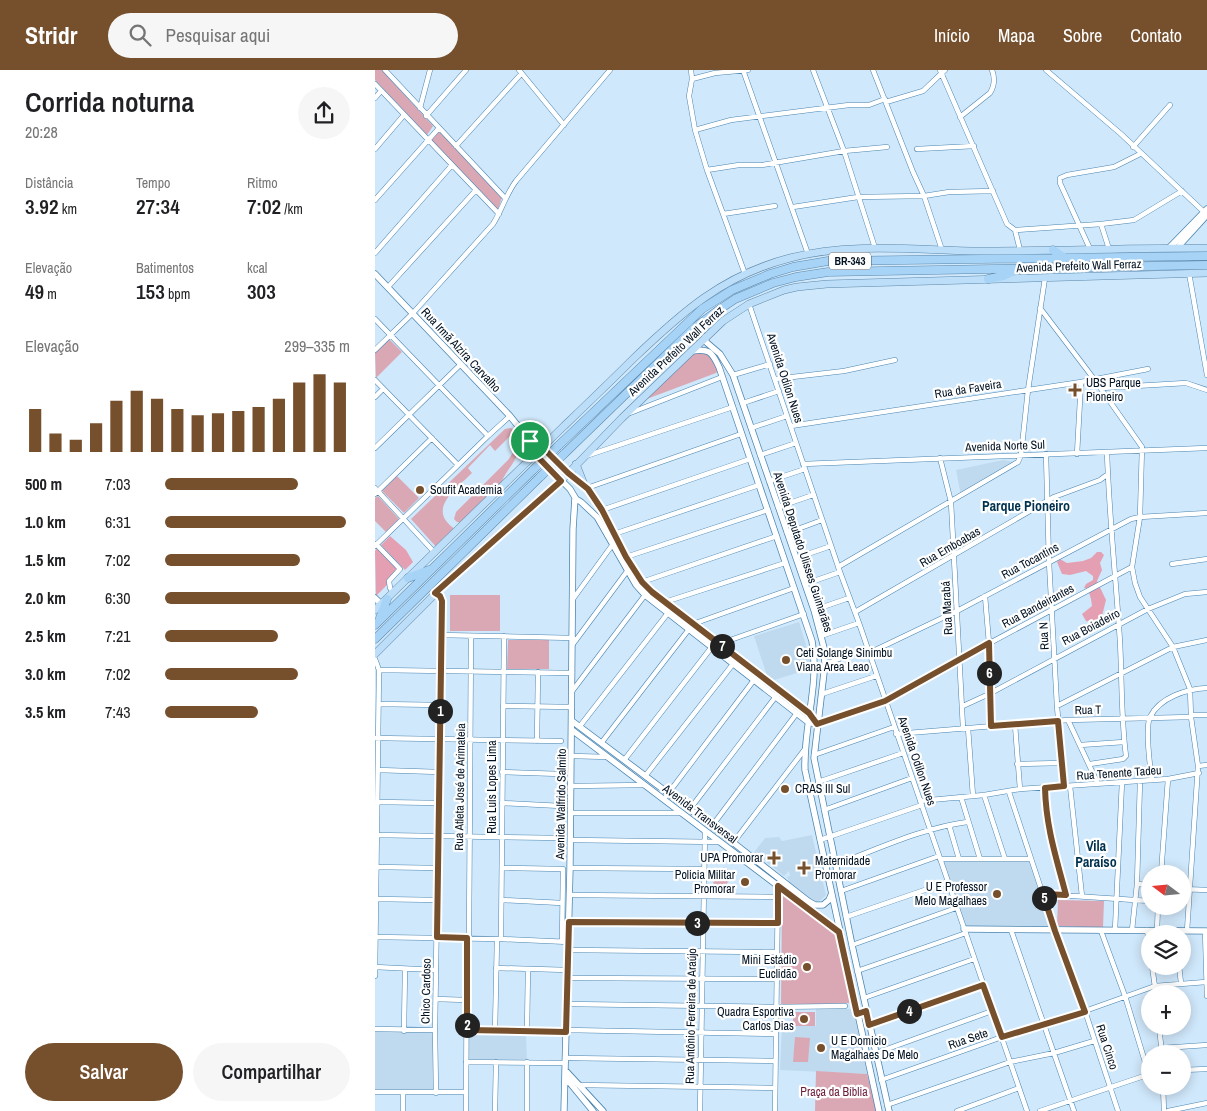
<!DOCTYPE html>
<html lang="pt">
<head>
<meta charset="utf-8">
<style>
  :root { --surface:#fff; --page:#f6f6f6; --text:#202124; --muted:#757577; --accent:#764f2c }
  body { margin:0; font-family:"Archivo Narrow",sans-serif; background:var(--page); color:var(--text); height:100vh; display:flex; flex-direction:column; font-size:19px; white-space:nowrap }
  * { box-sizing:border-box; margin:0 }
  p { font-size:16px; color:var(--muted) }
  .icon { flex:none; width:28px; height:28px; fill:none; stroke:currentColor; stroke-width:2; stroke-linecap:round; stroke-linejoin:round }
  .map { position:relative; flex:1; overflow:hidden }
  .sheet { display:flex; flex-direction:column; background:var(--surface); width:375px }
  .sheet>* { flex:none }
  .needle { width:32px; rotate:286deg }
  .tools { position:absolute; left:766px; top:795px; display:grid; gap:10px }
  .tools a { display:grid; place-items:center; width:50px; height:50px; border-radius:50%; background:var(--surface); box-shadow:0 2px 12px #0003; font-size:25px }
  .pin { position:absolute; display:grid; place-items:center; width:42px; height:42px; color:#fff; margin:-21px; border:2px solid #fff; border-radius:50%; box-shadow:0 1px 5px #0007 }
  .km { position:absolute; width:25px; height:25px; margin:-12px; border-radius:50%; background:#222; color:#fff; font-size:14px; line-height:25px; text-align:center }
  .round { display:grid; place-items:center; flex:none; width:52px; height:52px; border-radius:26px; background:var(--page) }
  .overview { display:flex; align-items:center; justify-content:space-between; height:85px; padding:0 25px }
  h1 { font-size:28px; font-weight:600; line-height:38px }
  .figures { display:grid; grid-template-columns:repeat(3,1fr); gap:8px; height:85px; padding:5px 25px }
  .figures div { display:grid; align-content:center }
  .figures b { font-size:21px; font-weight:600 }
  .figures small { font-size:14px; font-weight:400 }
  .figures p { font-size:14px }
  .chart { height:140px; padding:10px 25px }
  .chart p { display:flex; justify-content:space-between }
  .chart svg { width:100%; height:90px; margin-top:5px; stroke:var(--accent); stroke-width:6 }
  .primary-button { display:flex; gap:10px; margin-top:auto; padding:10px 25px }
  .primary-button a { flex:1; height:58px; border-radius:30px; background:var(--accent); color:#fff; font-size:20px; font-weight:600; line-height:58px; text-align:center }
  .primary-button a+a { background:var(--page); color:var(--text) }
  ul { padding:0 25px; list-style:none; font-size:16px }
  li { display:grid; grid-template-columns:80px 60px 1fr; align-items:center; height:38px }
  li i { height:12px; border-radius:6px; background:var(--accent) }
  header { display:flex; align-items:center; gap:30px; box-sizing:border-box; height:70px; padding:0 25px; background:var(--accent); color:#fff }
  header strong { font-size:24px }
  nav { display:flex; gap:28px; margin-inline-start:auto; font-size:18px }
  .search { width:350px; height:45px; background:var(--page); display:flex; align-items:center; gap:12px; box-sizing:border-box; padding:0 18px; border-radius:28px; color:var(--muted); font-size:19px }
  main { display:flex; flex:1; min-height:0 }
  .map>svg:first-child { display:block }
</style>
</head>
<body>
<header>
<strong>Stridr</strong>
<div class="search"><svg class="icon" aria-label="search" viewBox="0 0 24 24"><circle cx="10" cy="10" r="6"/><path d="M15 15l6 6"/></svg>Pesquisar aqui</div>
<nav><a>Início</a><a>Mapa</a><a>Sobre</a><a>Contato</a></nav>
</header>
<main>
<section class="sheet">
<div class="overview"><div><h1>Corrida noturna</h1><p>20:28</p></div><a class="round"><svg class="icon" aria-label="share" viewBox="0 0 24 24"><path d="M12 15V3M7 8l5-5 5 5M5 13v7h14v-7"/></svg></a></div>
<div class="figures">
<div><p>Distância</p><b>3.92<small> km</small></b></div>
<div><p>Tempo</p><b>27:34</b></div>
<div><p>Ritmo</p><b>7:02<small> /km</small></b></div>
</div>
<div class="figures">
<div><p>Elevação</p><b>49<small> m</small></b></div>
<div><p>Batimentos</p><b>153<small> bpm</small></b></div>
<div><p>kcal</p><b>303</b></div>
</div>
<div class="chart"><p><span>Elevação</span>299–335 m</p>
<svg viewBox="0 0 160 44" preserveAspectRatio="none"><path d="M5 44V23M15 44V35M25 44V38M35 44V30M45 44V19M55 44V14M65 44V18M75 44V23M85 44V26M95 44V25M105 44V24M115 44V22M125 44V18M135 44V10M145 44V6M155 44V10"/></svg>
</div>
<ul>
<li><b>500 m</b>7:03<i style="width:72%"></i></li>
<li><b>1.0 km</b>6:31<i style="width:98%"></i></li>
<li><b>1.5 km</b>7:02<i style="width:73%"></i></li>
<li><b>2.0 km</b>6:30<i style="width:100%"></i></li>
<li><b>2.5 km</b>7:21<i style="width:61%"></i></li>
<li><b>3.0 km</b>7:02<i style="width:72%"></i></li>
<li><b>3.5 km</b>7:43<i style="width:50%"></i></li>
</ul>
<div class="primary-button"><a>Salvar</a><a>Compartilhar</a></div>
</section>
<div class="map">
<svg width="832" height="1041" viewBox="0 0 832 1041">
  <rect width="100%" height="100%" fill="#d0e8fb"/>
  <path fill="#bfdaef" d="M628,390l11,2 -53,34 -5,-26z
    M424,552l14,46 -42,13 -3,-2 -14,-43z
    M437,765l14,60 -5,5 -5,3 -27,-19 -1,-6 -2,-1 4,-1 -1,-5 -5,5 -24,-19 -2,2 -6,-4 13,-17 14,-1 3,4z
    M569,792h85l22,64h-86z
    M441,939h37l14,65 -87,-4 2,-44h34z
    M0,959l60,1 1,63 -61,-1z
    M94,965h57l1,25 -58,-1z"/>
  <path fill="#daa8b4" d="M0,0h7l51,56 -6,9 -52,-55z
    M65,60l62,67 -4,13 -67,-70z
    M14,269l13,13 -26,26 -1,-25z
    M326,281l10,5 8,14 -3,3 -72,27 48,-46z
    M135,358l6,2 -21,21 -5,-6 -22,23 4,5c-17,17 -48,38 -14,58l-20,18 -27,-30 94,-90z
    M139,381l3,4c-4,11 -14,19 -16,30l-40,38 -4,-1 -3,-3 2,-7 52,-52z
    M22,406l22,22 -15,15 -22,-22z
    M3,426l21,23 -13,13 -11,-11v-23z
    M75,525h50v36h-50z
    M133,570h41v29h-42z
    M349,797l10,7 -12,16 -9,-7z
    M407,825l55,39 14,69 -70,2z
    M683,830l46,1 -1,27 -46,-2z
    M418,942h22v14h-22z
    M420,967l15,1 -2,24h-15z
    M441,1001l51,3 10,37h-62z"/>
  <path fill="#e4a0b2" d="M15,466l16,14 7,12 -8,8 -24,-25z
    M2,478l23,24 -24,24 -1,-45z
    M722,482h4l3,3 -4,8 2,7 -5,11 9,19 -4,16 -5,7 -11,-2 -4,-7 10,-8 -1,-7 -3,-10 -4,-1 2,-4 7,-4v-4l-7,-5 -16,4 -8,-1 -5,-12 3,-3 7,4 16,-2 8,-3z"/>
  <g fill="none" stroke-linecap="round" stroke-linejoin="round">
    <g stroke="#4a85b1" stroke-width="5.5">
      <path id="minor" d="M10,0l120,128
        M144,0l45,55
        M316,0l1,9 -3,17 6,34 12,40 38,104
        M368,0l65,184
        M438,0l31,81 31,97
        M498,0l40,102 11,24 18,54
        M565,0l67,154 8,6 5,20
        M671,0l75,64 83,78
        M317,9l23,-6 33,-3
        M0,14l124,130
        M0,28l6,-7
        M511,32l37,-11 22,-21
        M45,38l10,-38
        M51,46l40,-46
        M585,47l30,-24c5,-8 5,-15 2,-23
        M320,60l36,-10 118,-15h20l16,-6
        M81,76l65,-72
        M758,77l37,-42
        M0,79l29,-34
        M542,79l57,-3
        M332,100l32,-5h23l82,-14 43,-4
        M0,130l64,-72
        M418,137l65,-10 66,-1 25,-4 44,-1
        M348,144l52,-8
        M640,160l86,-6
        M715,179l-30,-66v-5l7,-3 47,-8 26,-13
        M734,179l-8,-25 33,-4 48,-29
        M0,183l77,-88
        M814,203l18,102
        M13,217l88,-97
        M374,234l91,268 19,51 168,488
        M665,238l54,71 48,68 -2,70 -8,50 3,16 5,14 33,50 17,42 1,28 7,49 -11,165
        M0,249l113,117
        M0,280l38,-37 80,-89c9,-14 13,-30 23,-43l94,-111
        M358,305l37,-11
        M400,309l69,-8 51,-11
        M0,310l83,85
        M726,318l85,-5 21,7
        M0,327l8,-8
        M368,333l36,-12
        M255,343l92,-36
        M416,356l290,-44 67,-13
        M376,358l36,-12
        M0,378l85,-83
        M671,384l3,108 8,144 7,80
        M702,384l4,-72
        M385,385l36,-12
        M211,386l147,-49
        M565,388l11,44 12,226
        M428,394l404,-16
        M394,411l36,-12
        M0,418l60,65
        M212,418l154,-54
        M0,424l57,-56
        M403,437l35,-12
        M227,440l148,-51
        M412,463l35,-13
        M239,464l145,-49
        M1,474l24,25 -11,12 1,7 3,4
        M0,476l113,-110 22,-20
        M251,487l142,-47
        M421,488l35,-12
        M797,494l35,-5
        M463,497l180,-105 3,-7 7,-65 17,-112
        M267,512l135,-46
        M430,514l35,-12
        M60,523l5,3 2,5 -7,429 1,63
        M610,526l4,47 2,83
        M198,529l40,-55
        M290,532l120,-39
        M439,540l35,-12
        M480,542l199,-115 46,-17 8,-6
        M66,565l132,3
        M446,566l38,-13
        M198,574l55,-74
        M344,574l85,-30
        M494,583l88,-42 174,-92 9,-2 67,-4
        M0,589l4,11 -4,306
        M450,594l42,-15
        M4,600l193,3
        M198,620l72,-95
        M447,624l54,-18
        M4,634l61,1
        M128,636l69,1
        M588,636l26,-12 159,-85 37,-15 22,-2
        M682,636l116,-59 34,-7
        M816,645h16
        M693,650l30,64
        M442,654l68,-23 75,-42 172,-92
        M640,655l5,64
        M205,656l88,-113
        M593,658l5,68
        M521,664l172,-14 123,-3
        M0,668l186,3
        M162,671l1,-69
        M227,672l91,-118 101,-36
        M705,675l44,-3
        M439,685l80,-28
        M197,686l36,1
        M250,689l86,-111
        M642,694l45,-1
        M715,694l33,-5 3,-3c-5,-38 -4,-76 -6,-114 -4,-63 -11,-126 -13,-190
        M823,696l9,-1
        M3,700l61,2
        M127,702l59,2
        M271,705l87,-111
        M777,710c-2,-13 -7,-52 -2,-63 10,-20 37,-28 57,-29
        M443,712l85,-29
        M197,716l73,-1
        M695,716l12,110
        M670,718l3,42 18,65
        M634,722l46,139 30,80 33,100
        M609,725l21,64
        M586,727l19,62
        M289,729l90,-119
        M545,731l64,-6 36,-6 148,-10 31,-6
        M2,732l62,1
        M127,733l59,3
        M315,739l90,-118
        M449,740l88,-32
        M196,743h111
        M574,755l10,34
        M337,756l85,-113
        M0,765l186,3
        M196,770l148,2
        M445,770l102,-35
        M358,773l72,-94
        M565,789h91
        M460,795c43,-16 87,-37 132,-43
        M1,797l62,1
        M127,798l61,1 -1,73
        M195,798l134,1
        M786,804l7,-95
        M762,814l13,1
        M808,819l24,1
        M466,821l98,-35
        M668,824l107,7
        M195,825l208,2
        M1,829l62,1
        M127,830l60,3
        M471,847l102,-35
        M194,852l209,1
        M636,860l63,181
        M740,860l7,-148
        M757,860l5,-46 3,-103
        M772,860l3,19
        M782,860l1,-24
        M726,861l24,65 24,79
        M830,861l2,65
        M0,867l126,2 68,3
        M94,868l2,-302
        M126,869l3,-303
        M477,875l104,-37
        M194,880l207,2
        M777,896l4,28
        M804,896l2,17
        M0,897l61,3
        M121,898l72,2
        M482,901l109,-38
        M193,908l208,1
        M489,928l110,-39
        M61,929l30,1
        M192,934l208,3 70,-1
        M495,955l113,-40
        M784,956l3,28
        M0,959l60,1
        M92,960l99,2
        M191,960l209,4
        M29,961l1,-62
        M120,961l2,-92
        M152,961l1,-62
        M787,978l45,-3
        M501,983l116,-42
        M190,988l210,3
        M91,992l99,1
        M808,1000l24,-1
        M506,1010l121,-43 83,-26 70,-25 51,-4
        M203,1015l197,3
        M788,1016l1,25
        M0,1022h91
        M28,1022v19
        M512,1035l123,-43 44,-9 40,-12
        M91,1041l1,-173
        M120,1041l1,-49
        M152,1041v-49
        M325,1041l5,-280
        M400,1041l3,-225
        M582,1041l62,-23
        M665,1041l110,-37
        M793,1041l39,-8"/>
    </g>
    <g stroke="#4a85b1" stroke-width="7">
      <path id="tertiary" d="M794,178l38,-39
        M802,178l30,-33
        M0,204l135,142 20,25 5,13 35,35 6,10 5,3 16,15 39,68 9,10 163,127 9,2
        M330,267l1,5 14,12 13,21 81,235 10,38 1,16 -11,94 38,187 37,166
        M317,281c17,-3 20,1 27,16l93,274c8,43 -9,86 -7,129l74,341
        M155,371l12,6 26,26 20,16 14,21 24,47 16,25 10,10 157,121 8,11
        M0,528l6,6
        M197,651l140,105 96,75 7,4h8l6,-5 2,-5
        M197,660l267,202
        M589,859l243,2
        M190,1000l38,41
        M190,1007l28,34
        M189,1041l6,-243 3,-339 2,-31"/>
    </g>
    <g stroke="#5d88aa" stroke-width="8">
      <path id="primary" d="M201,394l9,23
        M0,540c63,-61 125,-122 188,-183 24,-23 47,-45 70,-68 48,-46 90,-84 157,-101 60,-16 127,-8 189,-7 76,0 152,-3 228,-3
        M0,584l81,-81 99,-86 67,-69 101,-97 26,-17 35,-14 13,-3 30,-3 380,-11"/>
    </g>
    <g stroke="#5d88aa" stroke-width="9">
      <path id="trunk" d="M678,180l13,9
        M613,209l15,-3 16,-7
        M183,376l144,-137 30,-19 38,-16 23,-7 35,-6 379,-5
        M189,384l130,-126 26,-19 15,-10 38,-16 23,-6 32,-5 379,-7
        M33,508l21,-8
        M5,548l7,-19
        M0,555l159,-156
        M0,569l166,-163"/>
    </g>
    <use href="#minor" stroke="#fff" stroke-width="4.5"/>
    <use href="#tertiary" stroke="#fff" stroke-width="5.5"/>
    <use href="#primary" stroke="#bcdef8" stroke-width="7"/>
    <use href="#trunk" stroke="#a6d3f6" stroke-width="8"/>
    <g stroke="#5d88aa" stroke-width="9" stroke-linecap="butt">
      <path id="trunk-bridge" d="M159,399l24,-23
        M166,406l23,-22"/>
    </g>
    <use href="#trunk-bridge" stroke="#a6d3f6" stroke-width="8"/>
  </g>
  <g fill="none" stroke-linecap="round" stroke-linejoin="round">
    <g stroke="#fff" stroke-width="10">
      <path id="route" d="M155,371l12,6 26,26 20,16 14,21 24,47 16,25 10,10 157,121 8,11 68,-23 104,-58 2,83 67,-5 6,65 -19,2c1,39 11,69 21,107l-23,-1 12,37 30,81 -83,25 -19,-52 -114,40 -3,-14 -9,3 -18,-82 -61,-46v37l-209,-1 -3,110 -99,-2v-92l-30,-1 5,-336 -2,-5 -5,-3 126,-112 -26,-27z"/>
    </g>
    <use href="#route" stroke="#764f2c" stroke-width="6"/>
  </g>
  <g fill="#764f2c" stroke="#fff" stroke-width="2">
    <path d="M697.5 312.5h5v5h5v5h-5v5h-5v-5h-5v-5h5z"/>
    <circle cx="45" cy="420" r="5"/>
    <circle cx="411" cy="590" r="5"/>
    <circle cx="410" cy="719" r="5"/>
    <path d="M396.5 780.5h5v5h5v5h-5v5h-5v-5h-5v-5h5z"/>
    <path d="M426.5 790.5h5v5h5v5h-5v5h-5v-5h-5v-5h5z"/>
    <circle cx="370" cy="812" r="5"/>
    <circle cx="622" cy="824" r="5"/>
    <circle cx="432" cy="897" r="5"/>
    <circle cx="429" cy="949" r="5"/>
    <circle cx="446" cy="978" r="5"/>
  </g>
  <g text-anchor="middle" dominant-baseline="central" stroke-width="4.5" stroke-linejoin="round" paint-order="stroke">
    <rect fill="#fff" stroke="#4c5864" stroke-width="1" x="454" y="182.5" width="42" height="17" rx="4"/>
    <g font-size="11" font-weight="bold" fill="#001121">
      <text x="475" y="191">BR-343</text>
    </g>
    <g font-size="12" fill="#001121" stroke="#fff">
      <text transform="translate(704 196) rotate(-2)">Avenida Prefeito Wall Ferraz</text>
      <text transform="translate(86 280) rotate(47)">Rua Irmã Alzira Carvalho</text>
      <text transform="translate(301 281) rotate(-43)">Avenida Prefeito Wall Ferraz</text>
      <text transform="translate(410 308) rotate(72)">Avenida Odilon Nues</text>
      <text transform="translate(593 319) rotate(-9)">Rua da Faveira</text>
      <text transform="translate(630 376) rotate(-2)">Avenida Norte Sul</text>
      <text transform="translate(575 477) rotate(-30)">Rua Emboabas</text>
      <text transform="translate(428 482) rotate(72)">Avenida Deputado Ulisses Guimarães</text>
      <text transform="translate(655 491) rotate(-28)">Rua Tocantins</text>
      <text transform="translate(663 536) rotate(-28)">Rua Bandeirantes</text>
      <text transform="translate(572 538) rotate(-93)">Rua Marabá</text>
      <text transform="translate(716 557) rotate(-28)">Rua Boiadeiro</text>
      <text transform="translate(669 566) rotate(-93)">Rua N</text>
      <text transform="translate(713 640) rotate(-1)">Rua T</text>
      <text transform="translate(542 691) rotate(71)">Avenida Odilon Nues</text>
      <text transform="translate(744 703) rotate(-4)">Rua Tenente Tadeu</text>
      <text transform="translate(85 717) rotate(-89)">Rua Atleta José de Arimateia</text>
      <text transform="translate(117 717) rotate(-90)">Rua Luís Lopes Lima</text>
      <text transform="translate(186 734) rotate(-89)">Avenida Walfrido Salmito</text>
      <text transform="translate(325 744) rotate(37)">Avenida Transversal</text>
      <text transform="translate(51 921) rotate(-89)">Chico Cardoso</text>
      <text transform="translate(316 946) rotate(-89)">Rua Antônio Ferreira de Araújo</text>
      <text transform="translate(593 969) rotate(-19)">Rua Sete</text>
      <text transform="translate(732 977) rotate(72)">Rua Cinco</text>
    </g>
    <g font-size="12" fill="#001121" stroke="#fff" text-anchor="start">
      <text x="711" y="313">UBS Parque<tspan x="711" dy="14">Pioneiro</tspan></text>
      <text x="55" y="420">Soufit Academia</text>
      <text x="421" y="583">Ceti Solange Sinimbu<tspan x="421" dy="14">Viana Area Leao</tspan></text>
      <text x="420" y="719">CRAS III Sul</text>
      <text x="388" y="788" text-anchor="end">UPA Promorar</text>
      <text x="440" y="791">Maternidade<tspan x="440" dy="14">Promorar</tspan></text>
      <text x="360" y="805" text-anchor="end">Policia Militar<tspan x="360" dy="14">Promorar</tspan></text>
      <text x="612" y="817" text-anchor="end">U E Professor<tspan x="612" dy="14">Melo Magalhaes</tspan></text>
      <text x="422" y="890" text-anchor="end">Mini Estádio<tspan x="422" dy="14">Euclidão</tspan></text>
      <text x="419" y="942" text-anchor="end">Quadra Esportiva<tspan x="419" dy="14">Carlos Dias</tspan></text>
      <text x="456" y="971">U E Domicio<tspan x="456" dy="14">Magalhaes De Melo</tspan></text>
    </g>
    <g font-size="12" fill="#6a1b38" stroke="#fff">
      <text x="459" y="1022">Praça da Bíblia</text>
    </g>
    <g font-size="14" font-weight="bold" fill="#003250" stroke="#fff">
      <text x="651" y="436">Parque Pioneiro</text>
      <text x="721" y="776">Vila<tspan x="721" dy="16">Paraíso</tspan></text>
    </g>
  </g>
</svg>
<div class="tools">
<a><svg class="needle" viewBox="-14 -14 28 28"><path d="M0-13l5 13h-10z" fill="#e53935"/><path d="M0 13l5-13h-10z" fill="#757577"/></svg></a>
<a><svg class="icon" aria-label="layers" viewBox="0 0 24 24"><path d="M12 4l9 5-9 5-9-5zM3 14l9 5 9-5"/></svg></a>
<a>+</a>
<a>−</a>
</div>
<div class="pin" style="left:155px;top:371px;background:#1e9e55"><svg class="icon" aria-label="arrive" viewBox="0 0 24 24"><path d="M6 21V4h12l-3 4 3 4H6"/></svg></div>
<b class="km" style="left:65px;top:641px">1</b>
<b class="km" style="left:92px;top:955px">2</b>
<b class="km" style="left:322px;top:853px">3</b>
<b class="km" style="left:534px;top:941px">4</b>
<b class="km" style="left:669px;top:828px">5</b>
<b class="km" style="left:614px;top:603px">6</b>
<b class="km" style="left:347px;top:576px">7</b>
</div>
</main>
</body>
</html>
